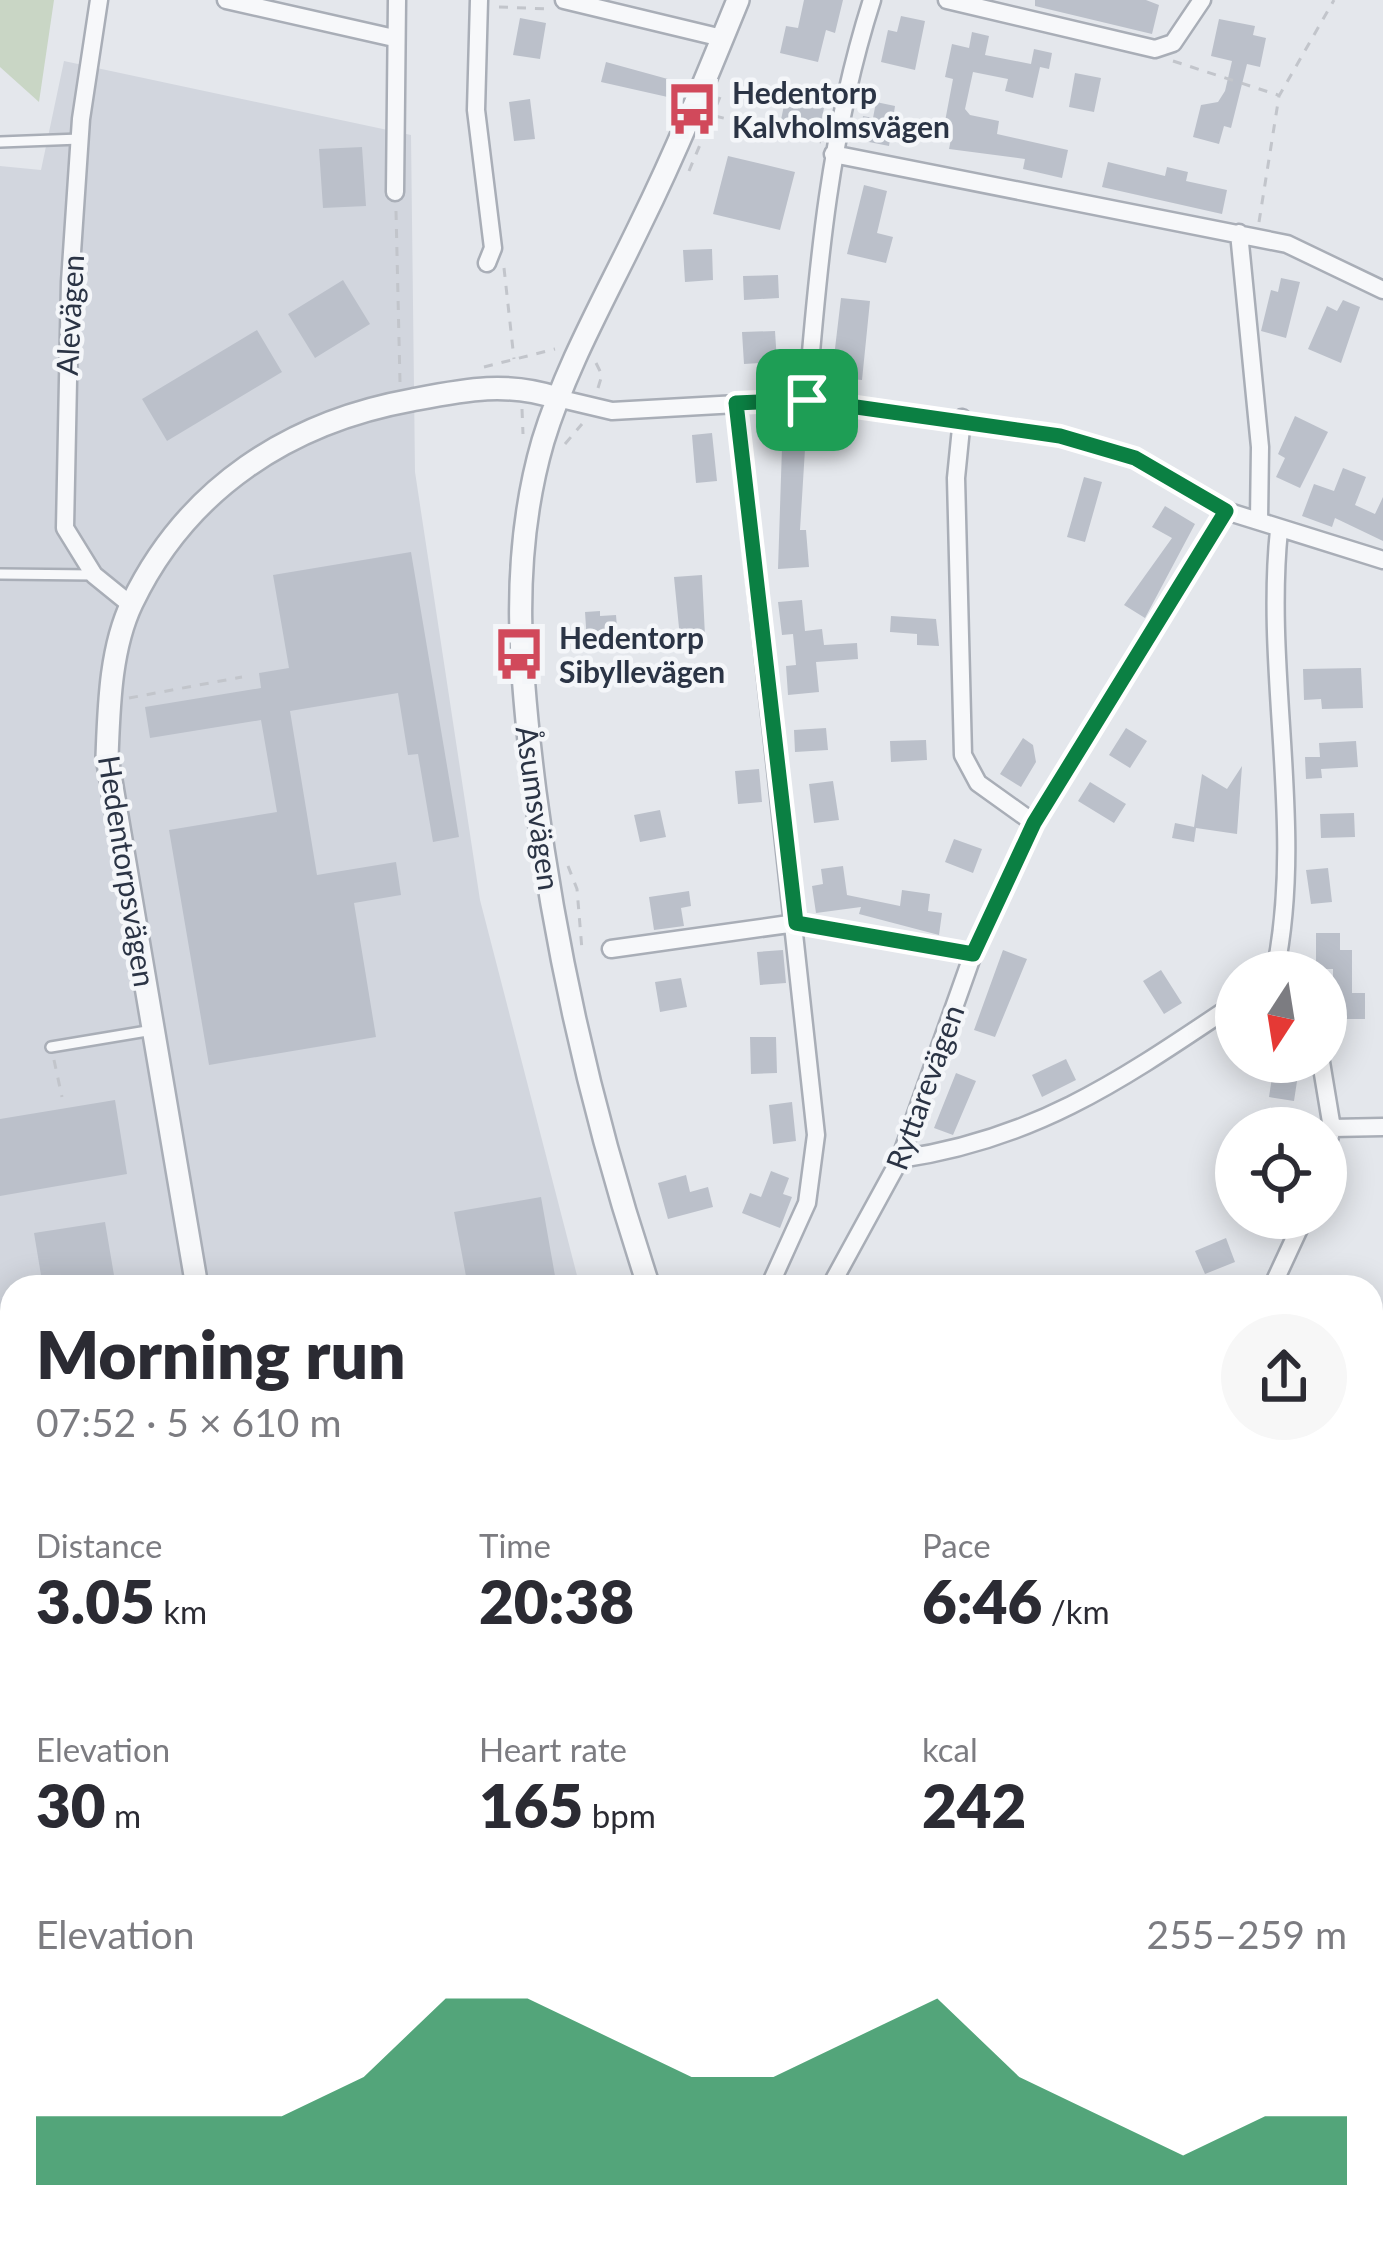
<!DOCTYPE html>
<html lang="en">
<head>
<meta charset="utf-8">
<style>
  :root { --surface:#fff; --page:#f7f7f7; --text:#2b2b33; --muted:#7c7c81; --accent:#0b8043 }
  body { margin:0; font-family:Lato,sans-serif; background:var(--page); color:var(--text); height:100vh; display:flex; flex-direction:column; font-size:45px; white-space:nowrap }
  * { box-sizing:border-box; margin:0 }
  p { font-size:39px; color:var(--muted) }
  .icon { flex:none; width:66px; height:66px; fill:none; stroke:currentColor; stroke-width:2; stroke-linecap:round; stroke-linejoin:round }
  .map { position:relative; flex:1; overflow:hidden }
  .details { position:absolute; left:0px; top:1275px; width:1383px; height:975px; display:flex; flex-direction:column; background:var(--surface); border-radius:36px 36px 0 0; box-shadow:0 6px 30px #0003 }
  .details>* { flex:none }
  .needle { width:78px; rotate:192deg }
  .buttons { position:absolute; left:1215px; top:951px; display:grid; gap:24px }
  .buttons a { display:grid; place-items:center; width:132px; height:132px; border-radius:50%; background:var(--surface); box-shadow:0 6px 30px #0003; font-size:60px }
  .pin { position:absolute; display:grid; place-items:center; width:102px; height:102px; color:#fff; margin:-51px; border-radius:24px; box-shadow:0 6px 18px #0006 }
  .round { display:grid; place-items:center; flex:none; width:126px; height:126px; border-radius:63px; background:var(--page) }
  .headline { display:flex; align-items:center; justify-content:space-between; height:204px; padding:0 36px }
  h1 { font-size:66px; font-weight:800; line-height:90px }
  .stats { display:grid; grid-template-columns:repeat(3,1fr); gap:18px; height:204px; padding:12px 36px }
  .stats div { display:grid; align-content:center }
  .stats b { font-size:60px; font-weight:800 }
  .stats small { font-size:33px; font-weight:400 }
  .stats p { font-size:33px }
  .chart { height:336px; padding:24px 36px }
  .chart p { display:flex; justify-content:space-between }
  .chart svg { width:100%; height:216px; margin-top:12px; fill:var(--accent); opacity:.7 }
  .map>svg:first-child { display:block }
</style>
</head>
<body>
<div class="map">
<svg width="1383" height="2249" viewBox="0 0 1383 2249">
  <rect width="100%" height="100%" fill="#e4e7ec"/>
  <path fill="#d2d6de" d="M64,61l347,74 4,337 65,428 100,387h-568v951h287v11h-299v-2083l41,4z"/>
  <path fill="#c9d6c5" d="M0,0h54l-15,102 -39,-35z"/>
  <path fill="#bbc0ca" d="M804,0h39l-8,33 -9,-3 -8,32 -38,-9 6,-27 12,2z
    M1035,0h111l13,5 -7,29 -117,-28z
    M901,16l24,5 -10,49 -34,-8 7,-32 9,2z
    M520,18l26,5 -6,36 -27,-4z
    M1219,19l36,7 -2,9 13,3 -6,29 -13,-3 -16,64 -7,-2 -5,18 -26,-7 8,-32 17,-3 7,-11 7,-30 -21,-5z
    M972,32l17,4 -4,19 46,9 3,-15 18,4 -3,16 -9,-2 -7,31 -28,-7 3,-12 -35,-7 -8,37 5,6 29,6 -2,13 71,16 -6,28 -39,-9 2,-10 -76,-10 3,-15 -9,-2 10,-53 -8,-2 7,-33 17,4z
    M606,62l69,19 -3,17 -71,-16z
    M1075,73l26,5 -7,34 -25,-5z
    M530,99l5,40 -21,2 -5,-39z
    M785,100l39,8 -5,24 -39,-7z
    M876,102l19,4 -6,40 -30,-6 4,-24 10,2z
    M362,147l4,59 -43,2 -4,-59z
    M728,156l67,16 -15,58 -67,-16z
    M1108,162l57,14 2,-9 21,5 -2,9 41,9 -5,24 -120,-27z
    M864,185l23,6 -10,42 16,4 -7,26 -39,-9z
    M712,249l1,31 -28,2 -2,-32z
    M778,275l1,23 -35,2 -1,-24z
    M1281,278l19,4 -14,56 -25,-7 10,-41 7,2z
    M343,280l27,44 -55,34 -27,-44z
    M841,298l29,3 -8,79 -22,-2 2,-20 -8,-1z
    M1343,300l17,7 -19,56 -33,-14 19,-43 10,5z
    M257,330l25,42 -115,69 -25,-42z
    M775,331l2,31 -33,2 -2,-32z
    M1295,416l33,16 -28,56 -24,-11 9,-19 -7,-4z
    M712,433l5,48 -21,2 -4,-48z
    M782,447l23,2 -5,81h6l3,37 -31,2z
    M1343,468l23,9 -11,28 20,9 8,-17v44l-48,-23 -3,9 -30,-11 12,-32 20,7z
    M1084,477l18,5 -17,60 -18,-5z
    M1165,506l30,18 -50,94 -21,-13 48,-67 -20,-11z
    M411,552l48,285 -26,5 -15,-88 -10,1 -10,-62 -108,18 27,164 79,-13 5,33 -47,8 22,134 -167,28 -40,-235 108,-18 -16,-92 -111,18 -5,-31 116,-19 -2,-15 30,-5 -16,-93z
    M702,575l3,61 -25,2 -6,-61z
    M802,600l3,31 17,-2 2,16 33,-2 1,16 -42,3 3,30 -31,3 -2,-29 10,-1 -3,-31 -11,1 -4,-33z
    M600,611v5l16,-1 2,25 -31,2 -2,-30z
    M891,616l45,3 3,27 -22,-1v-11l-27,-2z
    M1361,668l2,40 -41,1 -1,-10 -17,1 -1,-31z
    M826,728l2,22 -33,2 -1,-22z
    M1126,728l21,13 -17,27 -21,-13z
    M1023,738l10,7 3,17 -15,25 -21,-13z
    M926,740l1,20 -36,2 -1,-21z
    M1356,741l2,26 -37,2 1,9 -16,1 -1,-22h15l-1,-14z
    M1242,766l-5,68 -41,-6 -2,14 -22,-4 3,-15 19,4 8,-53 25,15z
    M759,769l3,33 -24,2 -3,-33z
    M833,781l6,39 -25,3 -5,-39z
    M1090,782l36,22 -12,19 -36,-22z
    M660,810l6,27 -26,5 -6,-27z
    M1354,813l1,24 -34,1 -1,-24z
    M954,839l28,10 -9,24 -28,-11z
    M843,866l4,29 53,11 2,-16 28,4 -2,17 14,2 -3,22 -80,-21 2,-7 -45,6 -4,-27 11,-2 -2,-15z
    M1328,868l4,34 -21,2 -5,-34z
    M689,891l2,15 -10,2 3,18 -30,4 -5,-33z
    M1316,933h24v17h12v43h13v26h-32v-50h-17z
    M783,950l3,33 -26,2 -3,-33z
    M1003,950l24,9 -32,78 -21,-7z
    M1161,970l21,33 -18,11 -21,-33z
    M681,978l6,29 -27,5 -5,-30z
    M750,1037h26l1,36 -26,1z
    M1066,1059l10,21 -34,17 -10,-22z
    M1274,1064l25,4 -5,33 -25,-4z
    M956,1073l20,8 -23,54 -19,-7z
    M115,1100l12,74 -127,22v-77z
    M792,1102l4,39 -23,3 -4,-39z
    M771,1171l18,7 -6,16 9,3 -12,31 -38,-15 8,-20 11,4z
    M686,1175l4,17 18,-5 5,20 -45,12 -10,-36z
    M541,1197l16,90h-89l-14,-75z
    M105,1222l11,65h-73l-9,-54z
    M1226,1238l9,24 -30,12 -10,-23z"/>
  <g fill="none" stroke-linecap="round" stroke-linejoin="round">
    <g stroke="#a9aeb7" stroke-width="14">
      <path id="service" d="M0,142l80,-3
        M0,574l94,1
        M51,1047l102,-17
        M0,1480l12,-2
        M0,2036l12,-4"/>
    </g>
    <g stroke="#a9aeb7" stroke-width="21">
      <path id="minor" d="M99,0l-18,119 -11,163 -5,246 29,47 37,30
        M226,0l168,38
        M479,0l-3,110 17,138 -6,15
        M564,0l158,38
        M947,0l208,49 18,-6 29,-43
        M833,154l454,90 96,46
        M395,192l2,-192
        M1239,233l21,214 -1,73
        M557,398l55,13 195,-11 253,36 75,22 91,53 157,49
        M807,400c11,-137 23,-269 65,-400
        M736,403l80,732 -9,68 -38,84
        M962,418l-6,60 7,277 15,28 56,40
        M611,949l185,-26 177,31
        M1275,972c30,-145 -11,-296 4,-442
        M1321,1062l11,66
        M1326,1151l6,-23 51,-1
        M900,1159c138,-20 224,-81 336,-156
        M830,1287l70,-128 73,-205 61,-131 192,-312
        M1272,1287l32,-69
        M1371,1528h12
        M1371,1843l12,-1
        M1371,1977l12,-1
        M1371,2044l5,27"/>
    </g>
    <g stroke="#a9aeb7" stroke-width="26">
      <path id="tertiary" d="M197,1287l-90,-530c2,-50 3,-108 25,-154 55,-115 158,-181 280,-203 52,-10 94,-19 145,-2
        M649,1287c-54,-162 -92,-325 -114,-495 -15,-119 -26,-234 8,-351 23,-75 63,-145 97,-216 36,-73 67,-149 98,-225
        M358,2238l2,11"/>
    </g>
    <g stroke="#a9aeb7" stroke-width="28">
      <path id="secondary" d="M959,2238l3,11"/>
    </g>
    <g stroke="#8b94a3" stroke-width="34">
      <path id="motorway" d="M0,2133l12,2
        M0,2172l12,2
        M1371,2196l12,2
        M1371,2232h12
        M428,2238l137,11"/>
    </g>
    <path stroke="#c2c5cb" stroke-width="3" stroke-dasharray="9 9" stroke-linecap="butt" d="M499,7l50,2
      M1173,61l105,34
      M715,116l106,26
      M689,171l31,-74
      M396,211l4,171
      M1259,222l20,-126 55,-96
      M504,268l10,91
      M596,363l6,12 -4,13
      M484,367l71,-18
      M522,409l1,25
      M565,444l17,-20
      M129,698l113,-21
      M568,866l9,23 5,61
      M54,1060l8,37
      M1371,1865l12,-1"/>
    <use href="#service" stroke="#f7f8fa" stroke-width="9"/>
    <use href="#minor" stroke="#f7f8fa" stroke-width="16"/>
    <use href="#tertiary" stroke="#f7f8fa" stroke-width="21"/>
    <use href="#secondary" stroke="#fff" stroke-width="24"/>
    <use href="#motorway" stroke="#fff" stroke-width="30"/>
  </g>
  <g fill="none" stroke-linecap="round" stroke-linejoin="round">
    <g stroke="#fff" stroke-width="24">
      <path id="route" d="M807,400l253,36 75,22 91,53 -192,312 -61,131 -177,-31 -60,-520z"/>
    </g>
    <use href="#route" stroke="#0b8043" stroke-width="15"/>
  </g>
  <defs>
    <g id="bus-bare" transform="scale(4.14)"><path d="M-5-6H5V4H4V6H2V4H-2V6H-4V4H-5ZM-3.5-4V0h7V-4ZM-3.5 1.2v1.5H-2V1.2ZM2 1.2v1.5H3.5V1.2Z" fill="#d1495b" stroke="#f4f6f9" stroke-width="2.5" paint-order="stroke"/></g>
  </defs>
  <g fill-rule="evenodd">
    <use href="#bus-bare" x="692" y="109"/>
    <use href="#bus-bare" x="519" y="654"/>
  </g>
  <g text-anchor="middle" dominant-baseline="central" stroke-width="9" stroke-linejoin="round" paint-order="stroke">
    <g font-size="30" font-weight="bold" fill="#2b3445" stroke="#f4f6f9" text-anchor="start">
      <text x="732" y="92">Hedentorp<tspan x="732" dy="34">Kalvholmsvägen</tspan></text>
      <text x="559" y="637">Hedentorp<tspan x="559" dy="34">Sibyllevägen</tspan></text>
    </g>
    <g font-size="30" fill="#2b3445" stroke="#f4f6f9">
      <text transform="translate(69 315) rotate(-87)">Alevägen</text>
      <text transform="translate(539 808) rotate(82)">Åsumsvägen</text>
      <text transform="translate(128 871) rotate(81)">Hedentorpsvägen</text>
      <text transform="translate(924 1087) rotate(-70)">Ryttarevägen</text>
    </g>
  </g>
</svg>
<div class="buttons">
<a><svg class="needle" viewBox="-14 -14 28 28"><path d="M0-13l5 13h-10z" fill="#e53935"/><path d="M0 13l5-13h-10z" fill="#7c7c81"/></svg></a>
<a><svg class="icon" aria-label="locate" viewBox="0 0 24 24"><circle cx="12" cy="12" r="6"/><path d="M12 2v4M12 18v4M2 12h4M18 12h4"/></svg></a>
</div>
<div class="pin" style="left:807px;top:400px;background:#1e9e55"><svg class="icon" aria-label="arrive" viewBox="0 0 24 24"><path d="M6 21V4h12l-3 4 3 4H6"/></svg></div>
<section class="details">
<div class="headline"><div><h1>Morning run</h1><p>07:52 · 5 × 610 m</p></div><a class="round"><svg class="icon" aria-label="share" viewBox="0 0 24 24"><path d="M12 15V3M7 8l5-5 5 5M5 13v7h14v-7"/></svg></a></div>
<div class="stats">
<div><p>Distance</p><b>3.05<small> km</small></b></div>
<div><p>Time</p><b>20:38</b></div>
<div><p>Pace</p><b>6:46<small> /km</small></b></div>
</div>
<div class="stats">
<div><p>Elevation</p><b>30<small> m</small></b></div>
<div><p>Heart rate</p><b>165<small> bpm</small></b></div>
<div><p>kcal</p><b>242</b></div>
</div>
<div class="chart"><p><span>Elevation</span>255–259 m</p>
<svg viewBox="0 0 160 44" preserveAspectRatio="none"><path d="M0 44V30L10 30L20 30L30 30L40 22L50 6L60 6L70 14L80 22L90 22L100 14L110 6L120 22L130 30L140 38L150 30L160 30V44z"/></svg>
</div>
</section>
</div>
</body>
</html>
